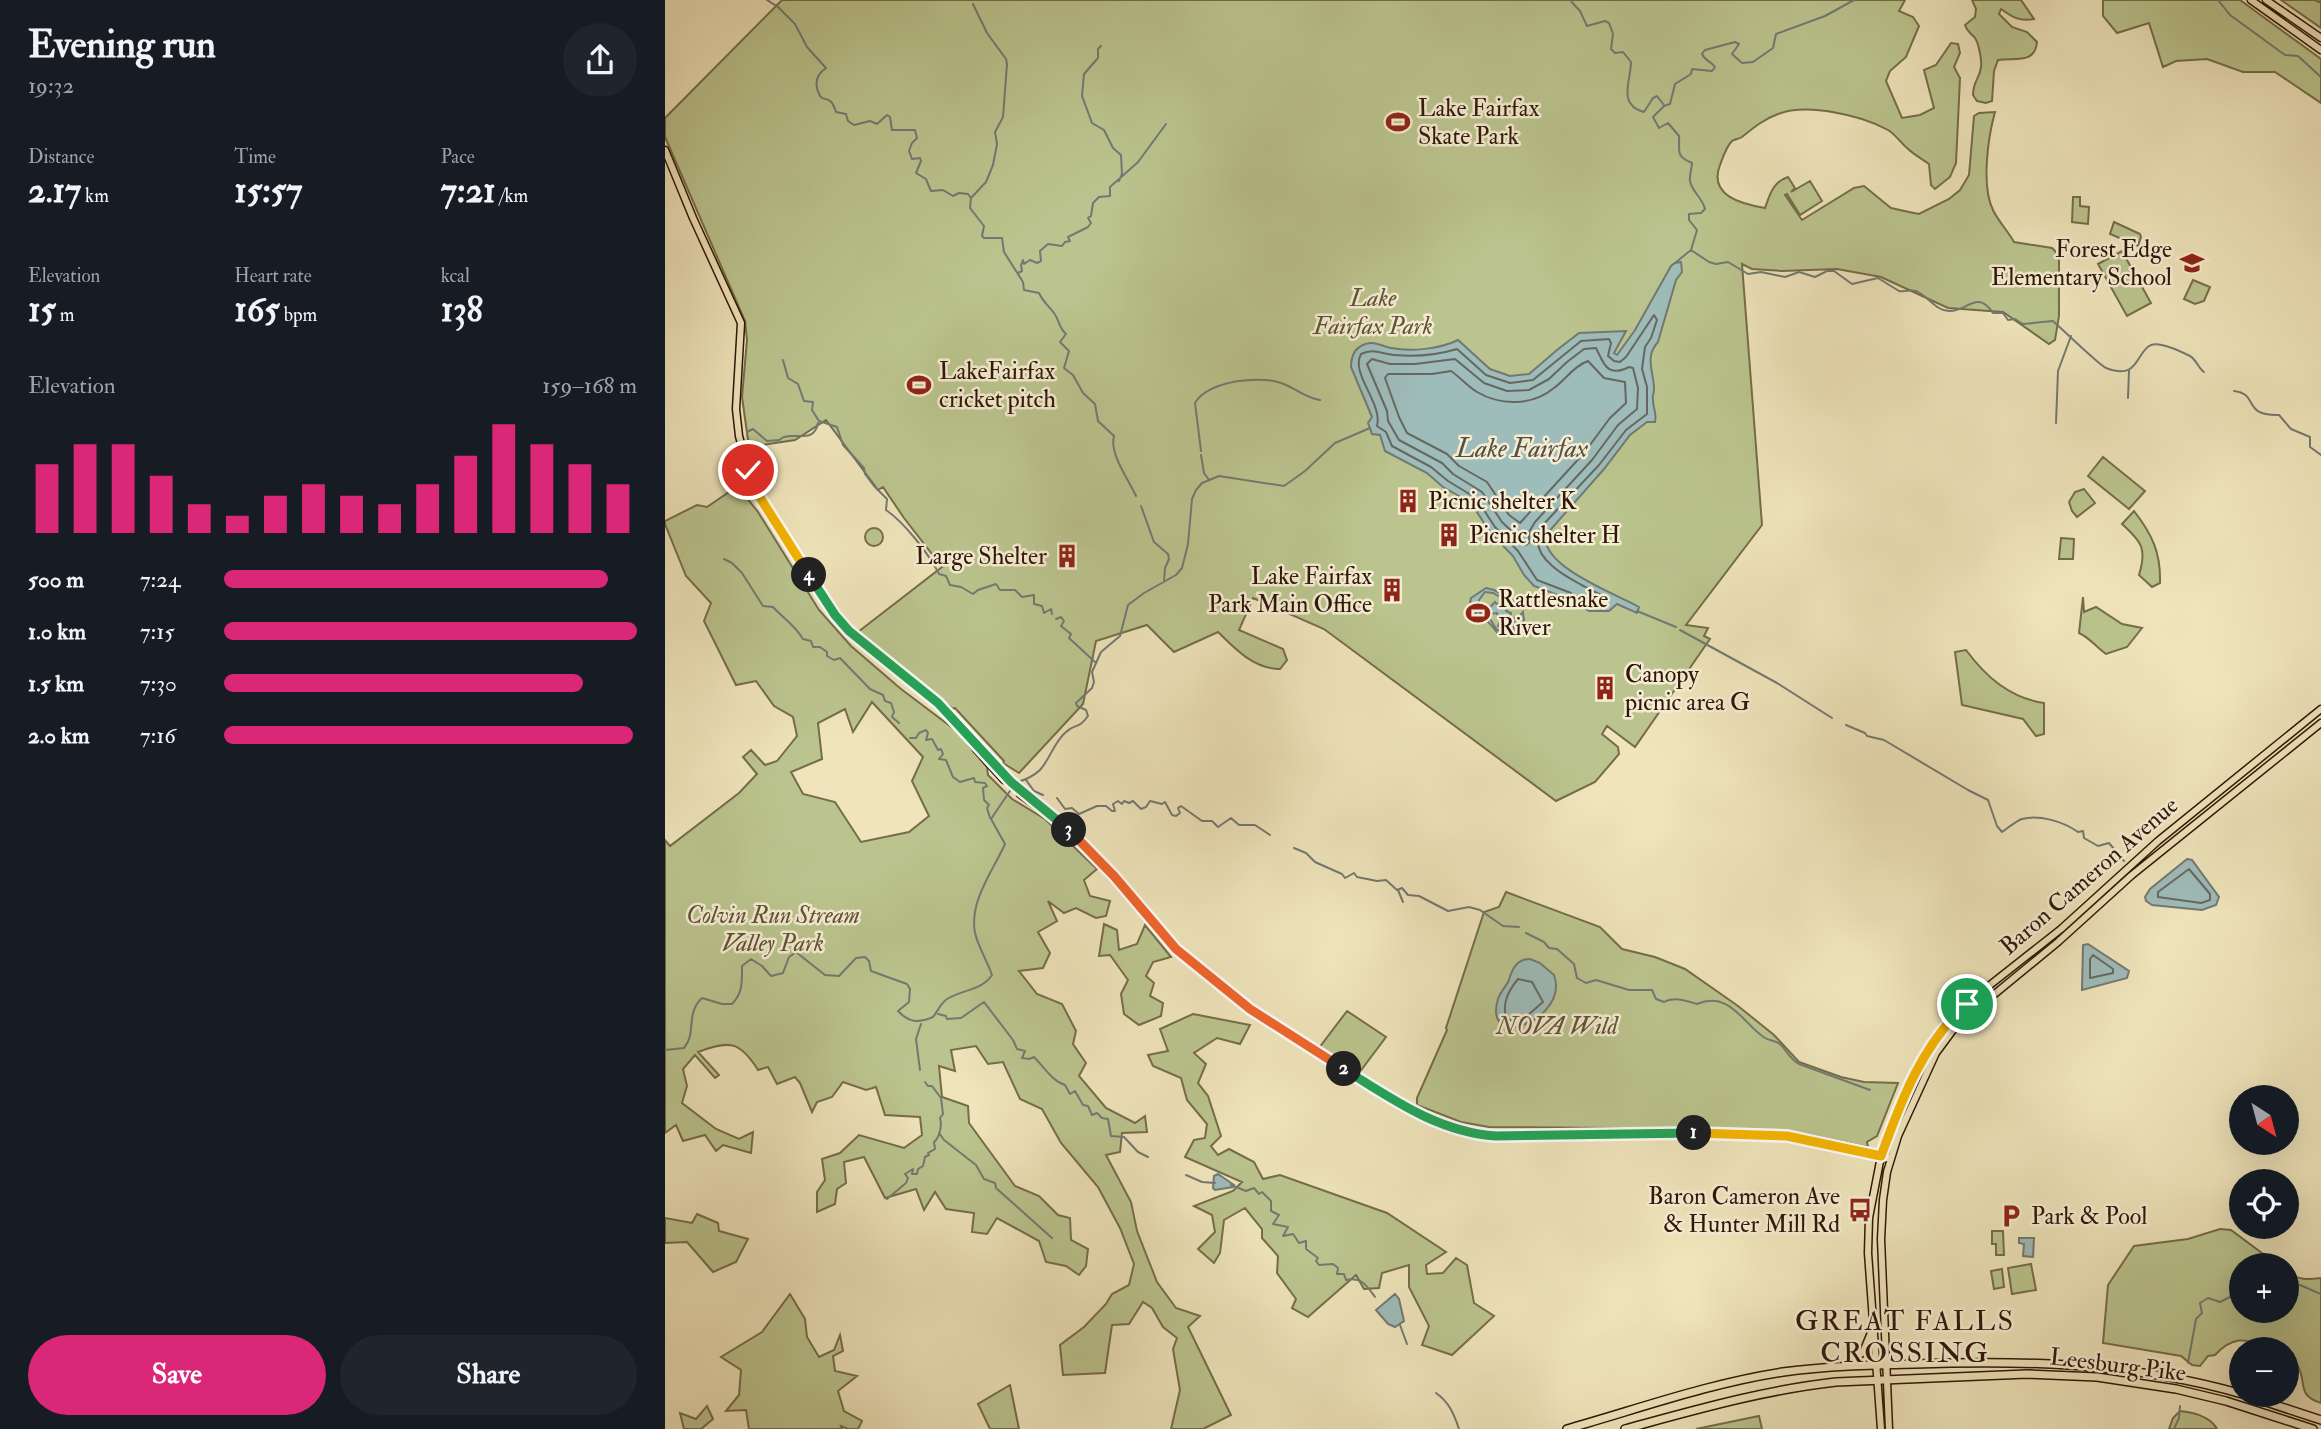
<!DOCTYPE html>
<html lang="en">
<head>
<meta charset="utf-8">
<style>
  :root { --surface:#171b24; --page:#20242c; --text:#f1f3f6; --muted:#9ea1a6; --accent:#db2777 }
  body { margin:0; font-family:"IM FELL Double Pica",serif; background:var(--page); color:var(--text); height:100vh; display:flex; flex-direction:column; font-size:26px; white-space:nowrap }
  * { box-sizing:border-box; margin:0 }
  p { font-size:23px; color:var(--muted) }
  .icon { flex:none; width:38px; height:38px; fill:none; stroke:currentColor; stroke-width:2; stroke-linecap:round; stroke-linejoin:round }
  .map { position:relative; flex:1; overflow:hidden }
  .drawer { display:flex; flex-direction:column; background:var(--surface); width:665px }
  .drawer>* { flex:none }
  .needle { width:46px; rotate:144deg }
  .controls { position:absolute; left:1564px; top:1085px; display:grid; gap:14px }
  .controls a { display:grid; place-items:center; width:70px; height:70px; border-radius:50%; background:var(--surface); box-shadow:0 7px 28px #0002; font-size:35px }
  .pin { position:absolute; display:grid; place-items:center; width:60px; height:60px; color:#fff; margin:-30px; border:4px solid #fff; border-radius:50%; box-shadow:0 2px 7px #0007 }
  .km { position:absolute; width:35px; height:35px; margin:-18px; border-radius:50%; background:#222; color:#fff; font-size:19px; line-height:35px; text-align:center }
  .round { display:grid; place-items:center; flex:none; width:74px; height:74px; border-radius:37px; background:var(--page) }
  .headline { display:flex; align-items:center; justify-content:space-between; height:119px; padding:0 28px }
  h1 { font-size:38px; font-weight:800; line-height:52px }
  .stats { display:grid; grid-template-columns:repeat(3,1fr); gap:10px; height:119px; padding:7px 28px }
  .stats div { display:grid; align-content:center }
  .stats b { font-size:35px; font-weight:800 }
  .stats small { font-size:19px; font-weight:400 }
  .stats p { font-size:19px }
  .chart { height:196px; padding:14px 28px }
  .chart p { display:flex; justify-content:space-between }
  .chart svg { width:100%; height:126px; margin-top:7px; stroke:var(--accent); stroke-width:6 }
  .cta { display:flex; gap:14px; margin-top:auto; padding:14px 28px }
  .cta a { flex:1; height:80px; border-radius:42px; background:var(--accent); color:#fff; font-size:28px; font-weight:800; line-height:80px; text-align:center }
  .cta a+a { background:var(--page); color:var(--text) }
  ul { padding:0 28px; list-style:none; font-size:23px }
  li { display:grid; grid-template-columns:112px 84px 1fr; align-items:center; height:52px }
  li i { height:18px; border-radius:9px; background:var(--accent) }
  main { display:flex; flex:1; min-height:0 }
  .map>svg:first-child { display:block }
</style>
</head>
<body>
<main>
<section class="drawer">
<div class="headline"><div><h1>Evening run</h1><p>19:32</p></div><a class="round"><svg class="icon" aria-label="share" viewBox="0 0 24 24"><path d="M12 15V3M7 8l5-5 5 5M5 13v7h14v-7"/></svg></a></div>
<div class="stats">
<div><p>Distance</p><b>2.17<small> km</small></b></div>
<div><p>Time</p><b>15:57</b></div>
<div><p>Pace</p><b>7:21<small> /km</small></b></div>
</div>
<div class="stats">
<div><p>Elevation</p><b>15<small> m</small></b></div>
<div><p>Heart rate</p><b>165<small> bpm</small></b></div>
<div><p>kcal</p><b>138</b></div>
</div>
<div class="chart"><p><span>Elevation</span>159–168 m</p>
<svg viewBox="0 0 160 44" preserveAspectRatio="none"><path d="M5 44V20M15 44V13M25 44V13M35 44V24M45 44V34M55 44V38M65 44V31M75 44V27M85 44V31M95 44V34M105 44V27M115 44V17M125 44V6M135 44V13M145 44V20M155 44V27"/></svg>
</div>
<ul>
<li><b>500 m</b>7:24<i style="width:93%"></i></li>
<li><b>1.0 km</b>7:15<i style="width:100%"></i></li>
<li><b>1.5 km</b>7:30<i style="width:87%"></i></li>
<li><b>2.0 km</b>7:16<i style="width:99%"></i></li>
</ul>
<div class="cta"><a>Save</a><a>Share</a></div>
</section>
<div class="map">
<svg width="1656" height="1429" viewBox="0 0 1656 1429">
  <rect width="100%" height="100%" fill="#efe4bb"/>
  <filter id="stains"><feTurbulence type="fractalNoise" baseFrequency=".00286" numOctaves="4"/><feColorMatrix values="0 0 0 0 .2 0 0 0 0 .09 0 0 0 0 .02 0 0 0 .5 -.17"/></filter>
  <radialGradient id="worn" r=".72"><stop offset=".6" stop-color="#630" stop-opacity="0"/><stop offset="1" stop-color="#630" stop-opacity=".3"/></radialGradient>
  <path fill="#bbc48e" stroke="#756c4a" stroke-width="2" fill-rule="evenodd" d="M117,0h1123l-6,11 14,6 6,9 -13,31 -16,14 -4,10 16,37 18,-3 14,-7 -10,-38 12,-5 15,-22 7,1 2,9 -6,14 6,11 -4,85 -6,14 -15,12 -4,-4 -2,-21c-7,-5 -16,-10 -22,-16 -7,-6 -12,-14 -19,-18 -27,-15 -81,-27 -110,-16 -14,5 -25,14 -36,23 -3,2 -7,2 -10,4 -6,6 -9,16 -12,24 -12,31 22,39 45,43 5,-14 8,-26 23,-31l7,11 -4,4 19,-11 12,20 -22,14 -13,-21 -2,1 17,25 52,-32 10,-2 27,22 18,4 10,2 30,-15 11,-9 9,-15 5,-59 5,-3 16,-1c-7,25 -14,74 -2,98 5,11 15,21 21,32l38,6 7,7v61l-4,24 -6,4 -46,-32 -55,-4 -67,-31 -44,-8 -55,2 -30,-2 -10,-5 20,261 -76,100 22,3 -4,8 6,3 -75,108 -28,-21 -5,8 16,13 1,7 -24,28 -39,19 -232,-172 -71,-31 -14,32 44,19 4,11 -7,9c-26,0 -45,-20 -62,-37l-44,20 -27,-27 -51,16 -13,63 -64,69 -16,-10 1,-2 -49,-53 -2,1 -95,-77 84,-65 -38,-49 -21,-31 -5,3 -52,-70 -31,20 -46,7 -7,-50 5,-57 -2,-19 -80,-184v-19z
    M1307,0h49l13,19c-14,3 -22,-2 -33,-10l-2,5 13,13 15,5 10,10c-2,23 -23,15 -39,18l-4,11 -2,30 -6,2 -9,-2 -4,-6c0,-14 7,-17 8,-28 1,-6 -2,-23 -6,-29 -4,-5 -8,-6 -10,-13l10,-8 1,-8z
    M1438,0h137l81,59v44l-46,-31h-32l-36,-13 -31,2 -13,6 -14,-44 -32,10 -14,-17z
    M1616,0h34l4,2 2,-2v28z
    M1408,197h7v9l9,1 -1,17 -16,-2z
    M1449,222l26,12 1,3 -3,9 -28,-12z
    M1457,251l29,52 -24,13 -29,-52z
    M1528,280l17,7 -6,14 -9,3 -11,-5z
    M1438,457l42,34 -16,18 -41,-33z
    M1419,489l11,14 -18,14 -5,-6 -3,-9 6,-10z
    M64,492h13l16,20 61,98 32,36 50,43 57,43 29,35 1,8 24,24 33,20 52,50 -13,11 6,16 20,5 -4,15 -10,2 -20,-10 -12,5 -16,-12 9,20 -19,11 12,21 -7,15 -24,3 18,23 25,10 14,27 -3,13 13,19 -7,13 27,32 29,15 10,-7 2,16 -25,1 -2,19 -14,3 25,47 6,29 20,51 19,26 24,8 -12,11 43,88 -28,14h-32l9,-39 -7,-41 4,-11 -14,-11 -11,-19 -9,-6 -14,22 -17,1 -7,48 -42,2 -3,-30 24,-18 22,-23 6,-10 17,-9 5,-21 -14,-36 -22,-41 -37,-44 -19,-34 -22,-10 -17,-37 -15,2 -12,-18 -25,4 4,21 -16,-5 3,31 26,9 1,17 46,63 24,10 19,19 12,3 1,22 17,9 -2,17 -7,9 -13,-9 -20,-4 -7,-21 -42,-23 -10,16 -15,-2 2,-19 -28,-4 -11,-17 -11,18 -8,-21 -31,9 -21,-41 -20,5 2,21 -9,6 -2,15 -18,8v-20l8,-12 -3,-21 18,-6 19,-18 45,13 18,-13 -2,-18 -35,-2 -9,-28 -10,3 -23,-8 -11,15 -15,5 -5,10 -12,-29 -5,-6 -18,7 -9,-17 -10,3c-18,-29 -29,-30 -60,-18l21,23 -4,3 -20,-23 -12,14 4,17 -5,17 34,26 23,10 14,-7 -2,21 -28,-8 -7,6 -11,-16 -22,6 -7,-16 -11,8v-293l5,6 69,-53 18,-19 -14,-17 8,-7 14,15 12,-4 20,-25 -4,-19 -19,-11 -18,-25 -20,4 -32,-64 7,-18 -25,-27 -21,-52v-3l32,-16 10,2zM207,702l51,55 -11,24 17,35 -20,16 -48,10 -26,-40 -32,-8 -12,-22 31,-13 -4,-36 27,-14 8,23z
    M1469,511c18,23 27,42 26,72l-8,4 -13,-12c8,-26 3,-33 -17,-51z
    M200 537a9 9 0 1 1 18 0a9 9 0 1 1-18 0Z
    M1396,538l13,1 -1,20h-14z
    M1418,597l1,15 12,-5 26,17 20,4 -15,19 -21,7c-10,-7 -16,-16 -27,-21z
    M1301,650c20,27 44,48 78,53v31l-8,2 -13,-17 -61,-14 -7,-53z
    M841,892l94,35 22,22 33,8 30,12 53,37 36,29 25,27 42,15 23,5 34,1 -21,53 -10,6 1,5 -63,-13 -65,-5 -251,-2 -28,-5 -44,-17v-7l30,-68 -1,-2 38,-116 15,-5z
    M439,924l13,6 2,20 18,-6 8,-19 26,32 -18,5 -7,14 8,7 -4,13 13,7 -2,13 -22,9 -15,-11 -3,-20 7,-14 -18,-25 -11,1z
    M682,1011l39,26 -27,36 -40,-25z
    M528,1014l57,11 -10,19 -23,-6 -23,15 12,11 -8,19 10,13 13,40 -10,10 7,9 11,-6 25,13 9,17 17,-4 107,38 59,39 -20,13 1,9 16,-1 13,-15 11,7 7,38 20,13 -42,39 -30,-10 7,-19 -20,-39v-22l-27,8 -3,15 -15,1 -8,-14 -48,42 -16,-9 4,-9 -19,-26 1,-17 -16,-18v-9l-17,-21 -21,12 -4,33 -6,10 -16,-14 17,-17 -3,-17 -18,-9 39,-15 9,-9 -57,-25 9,-17 11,-2 2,-14 -20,-24 -6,-22 -28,-12 -5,-11 20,-4 -8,-22z
    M32,1214l21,9 1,8 29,8 -12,23 -23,10 -26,-30 -22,1v-25l27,5z
    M1555,1229l11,1 47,35h-36v46h45v-39c12,8 20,8 34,6v125c-26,-8 -13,-22 -24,-38 -3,-3 -7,-5 -10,-8v-8c-30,0 -45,-23 -72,6l-7,1 -8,10 -8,-1 -11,-9 -78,-13 5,-58 26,-39 54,-7z
    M1327,1231h11l1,24h-8v-11h-4z
    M1366,1264l5,26 -24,4 -4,-26z
    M1337,1269l2,18 -10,2 -3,-18z
    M125,1294l15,25 2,18 12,20 15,-7 6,-15 3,16 -10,5 2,15 22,5 -19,15 6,20 18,10 -4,8h-10l-7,-3 1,3h-93l-3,-19 -20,1 13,-16 2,-25 -20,-13 41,-25z
    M345,1385l9,44h-29l-12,-25z
    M42,1406l6,13 -12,10h-17l-4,-16 16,6z
    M1515,1411c13,1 31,6 37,18h-48l4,-11z
    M1094,1416l3,13h-66z"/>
  <path fill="#9ebcba" stroke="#727972" stroke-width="2" d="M1016,262l1,10 -6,8 -18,62c-14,15 -4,30 -4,47 0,7 -2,4 -1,11 0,8 4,14 2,22h-8l-17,13 -26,34 -59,67c-1,32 69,57 94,71l-2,6 -20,-9 -8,7h-20l-21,-12 -34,-13 -10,-11 -11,-19 -23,-24 -19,-29 -28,-16 -16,-14 -42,-22 -5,-16 -8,-1 -4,-11 4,-6 -21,-50c0,-12 5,-22 19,-24 7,-1 14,4 21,5 20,4 49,1 67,-8l32,29 20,7 19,-2 28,-24 22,-17 47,-2 -12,22 3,2 18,-25 36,-64 4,-3z
    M821,588l8,2 20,11 -2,3 -19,-11 -8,-1 -6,8v12l11,7 7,11 10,3 10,-3 3,-8 -1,-5 4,-5 1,8 -6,14c-24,7 -17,-1 -31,-13 -3,-3 -7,-4 -11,-7l-2,-10 -4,-2 1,-4z
    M830,602l5,5h8l-2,4 5,2 -2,8 5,-3 2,1 -3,11h-6l1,-8 -7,6 -3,-2 4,-8 -3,1 -2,-6 -7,1 -1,-6z
    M1522,859l5,1 27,37 -3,8 -14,5 -50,-5 -6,-4 -1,-4 5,-8z
    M1423,944l41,27 -2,7 -45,12 1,-45z
    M865,959l10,4 14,12c16,44 -72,78 -56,24 2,-7 8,-12 11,-19 3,-11 8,-21 21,-21z
    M553,1174l16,11 -1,2 -18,3 -2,-2 1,-12z
    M1354,1238h15l-1,19 -10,-1 1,-12 -5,-1z
    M730,1294l4,5 5,22 -9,6 -7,-3 -12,-14z"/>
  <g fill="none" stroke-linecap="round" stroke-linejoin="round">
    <path stroke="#666860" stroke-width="2" d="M989,315l3,5 -6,18 -6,9 -3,22 5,18v27l-21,16 -27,35 -58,62c-19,35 44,59 66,71l1,3 -3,3h-15l-19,-11 -34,-13 -19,-29 -23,-24 -19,-29 -28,-17 -17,-14 -39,-21 -6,-14 -9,-6c6,-23 -27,-52 -16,-72 13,-6 20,0 33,1 21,2 43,0 63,-6l29,26 24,8 23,-3 48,-39 28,-2 2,4 -3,13 6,5 6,1 6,-5z
      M931,348c8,16 11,30 33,19l4,1 5,20 -1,21 -19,16 -26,35 -57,62 -6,10v11l-3,2 -24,-23 -20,-30 -29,-18 -11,-11 -43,-23 -11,-19 -1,-10 -20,-47 5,-5 18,5h25l40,-5 29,24 23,8 22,-1 20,-11 18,-17 17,-13z
      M923,361l16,17 21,4 1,21 -16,15 -26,35 -64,70 -11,-8 -22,-33 -28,-16 -12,-12 -40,-21 -8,-16 -14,-39 3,-4h44l19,-3c9,6 16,15 26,21 24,14 55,14 77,-4 12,-9 20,-22 34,-27z
      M1524,869l21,25v6l-9,3 -43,-6v-5z
      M1428,955l20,14v4l-23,5v-19z
      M853,979l14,3 11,20 -15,13 -15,7 -7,-5c-4,-15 3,-27 12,-38z"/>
    <path stroke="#727972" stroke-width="2" d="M102,0l11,7 17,17 12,23 19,21c-9,6 -12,15 -7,26 4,8 5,2 11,7 2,1 5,8 6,11l10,2 2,7 6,4 16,-4 7,3 10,-9 3,2 2,13h23l2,8 -5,5 -3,8 3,8 8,-1 1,3 -5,12 10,6 5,12 12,-1 10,6 6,-3 9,1 3,4 -1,10 14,18 -2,10 2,2h18l2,14 19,30 1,8 15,3c4,9 9,12 15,20 6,8 4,14 12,21l-6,8 9,9 -5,17 9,7 10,18 12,11 3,17 16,15c-5,18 15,44 22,60
      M905,0l10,11 7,15 18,-5 4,2 4,11 -2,15 4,4 8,-1 8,10c0,19 -14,43 13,50l9,-14 4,-2 7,9
      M1553,0l12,15 55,40 13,1 23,21
      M436,46l-3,3v9l-14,16 -2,22 10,27 12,7 9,18 8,7 1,19 -3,7
      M306,198l15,-16 7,-17 4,-21 -2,-12 8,-15 4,-53 -1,-5 -19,-26 -14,-29
      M1026,250l18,12 7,2 12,-2 20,12 13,-2 24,5 14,-5 16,5 12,-6h7l18,13 26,-6 21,13c7,1 11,-2 17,0 12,5 20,20 33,20 18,1 28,-22 44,2h10l5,7 7,-1 8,5 30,-3c9,8 47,45 53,47 32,12 29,-12 43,-22 8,-6 33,6 41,10 6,3 8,12 14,16
      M1010,263l16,-13 6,-20 -8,-10v-6l12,-1 4,-4c-3,-12 -13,-17 -15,-28 -1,-6 2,-12 2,-18 -17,-8 -12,-10 -13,-27l-11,-13 -9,5 -6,-11 11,-11 6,-2 5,-20 16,-10 1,-5 20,2 3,-4c-4,-6 -10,-6 -13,-13l3,-4 30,-8 4,2 -7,10 10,9 11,-1 20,-14 3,-14 49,-18 29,-16
      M353,273l4,-2 -1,-6 2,-5 1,4 6,-4 7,3 4,-2 -1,-10 8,-7 14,2 3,-4 5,-1 -2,-4 20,-10 3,-4 -3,-5 3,-2 2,-13 6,-6 11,-1v-9l28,-25 28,-38
      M118,360l5,18 10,6 6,17 9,1 -1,8 7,11 18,6 6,18 21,23 1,6 9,12 13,13 -1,11c18,12 43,44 53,64l7,2 4,9 11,2 12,7 5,-4 18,-6 4,6h15l7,7 12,-2v9l8,2 2,7 7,-4 1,5
      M1569,391c26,3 7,25 45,24l12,14 19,8v10l11,8
      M1463,398l1,-27
      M1391,423l2,-52 13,-35
      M82,432l6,-3 14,12c4,-1 8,0 12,-1 2,0 3,-3 5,-3 14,-4 30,6 34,-14
      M536,451l-6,-48c13,-23 69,-29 91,-18 12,5 20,13 34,15
      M536,455l3,18 5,7
      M476,506l13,36 14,12 1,5 -4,9 -1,14
      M59,559l8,4 10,10 21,33 10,1c10,11 22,18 30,32l8,2 2,6h7l7,5v4l7,4 6,-2 30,31 13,6 2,6 6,2 3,9 -2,5 7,6
      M972,611l39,16
      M391,619l5,-2 3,4 -3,5 10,8 -2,4 26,24
      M1015,630l97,53 55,35
      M1181,725l19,8 2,3 17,4 84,50 20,10 9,26 5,6c6,-4 14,-11 20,-13 17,-5 42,3 56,13l5,-1 1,7 14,8 11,-3 15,18
      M245,738h6l3,-5 7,-3 2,3 -2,7 6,-1 6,11 3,-1 2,5 -4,5 7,1 7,17 7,5 14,-4 1,4 10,1 2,3 -4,2 1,12 5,5 -2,3 3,10
      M361,780l8,11 9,4
      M350,783c9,-3 18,-6 25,-13 10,-11 14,-28 26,-38 9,-9 12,-2 22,-16l-2,-6 -9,-4 -1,-3 16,-15 2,-6 -2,-10 9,-20 19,-16 8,-31 16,-12 32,-18 6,-7 6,-24 4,-45 4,-9 6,-7 17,-7 65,10 21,-15 30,-28 35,-15
      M392,798l8,11 7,-1 7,6 18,-8h9l6,5h3l-2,-7 5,-3 4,3 2,-3 5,2 4,-2 8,8 5,-2 4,-6 12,3 3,-2 7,13 4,1 4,-3 -2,-5 3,-2 21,15h10l6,6 13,-9 8,7h16l15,10
      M629,848l12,5 9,9 27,12 3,4 9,-5 3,4 20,4 9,-1 11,10 5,-2 6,7 11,1 29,15 21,-4 11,3 23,16 16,1
      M733,890l5,12
      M861,933l18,9 5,6 8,1 17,15 3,14 9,5 10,-3 33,10h23l4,9 8,3c10,-6 23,-1 33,2 33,-14 46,20 68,34 5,3 10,2 15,6 7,7 10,15 19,20l71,26
      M273,1014l8,2 1,3 14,-1 23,-16 29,38 4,9 8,2 -3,7 7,1 5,-2c10,10 18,24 31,28l5,9 5,-3 8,14 5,1 4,9 5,-2 5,5 6,1 3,17 13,1 14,15 10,5
      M0,1050l19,-2c13,-15 1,-34 18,-50l20,6h10c11,-11 10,-23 10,-38l9,-7 11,7 9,10 12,-3 6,-16 7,-5 29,23 14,1 17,-18 9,-1 4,4 2,10 36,13 3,5 -1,13 -11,9c11,12 21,12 35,6 5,-6 7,-13 14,-18 16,-10 34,-8 45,-24 -5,-14 -14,-29 -17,-42 -6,-32 18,-62 30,-89l-14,-25 21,-31
      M255,1070l-4,-31 5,-15
      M274,1133l5,7 32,25 8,14 11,4 1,5 56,50
      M521,1175l16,7 13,1
      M566,1185l15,6 8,-3 5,6 3,-2 9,9v10l8,4 -6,9 15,3 -5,9 10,-2 6,9 7,-2v8l12,9 -2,3 3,4 14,-1 5,4 -1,6h7l2,6c15,-4 21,6 29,17
      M222,1199l19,-16 2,-5 -3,-4 8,-5 -1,5h5l1,-5 5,-3 2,-9 4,-2 -1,-2 7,-4 -1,-7c6,-5 8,-17 6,-24l3,-4 -2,-16 -9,-12h-4l-3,-4
      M1580,1265l9,-8 9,8
      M1622,1285h13l21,9
      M735,1325l7,19
      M1523,1363l8,-44 6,-6 -2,-10 8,-5 12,4 14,-7 2,-3 -3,-16 9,-7
      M771,1393c13,9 18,21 23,36
      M1509,1429l5,-11 1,-12"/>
    <g stroke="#2f1507" stroke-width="9">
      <path id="major" d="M1586,0l70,50
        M1601,0l55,38
        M0,150l28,68 48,105 -5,86 3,27 11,42 18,34 73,110 40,37 64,50 66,73 53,44 38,37 70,82 62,52 55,37 131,81 41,17 35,4 281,-1 114,24
        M311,749l28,31
        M355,794l22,16
        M1216,1429l-13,-176 1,-35 12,-62 21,-53 22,-47 16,-24 36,-36 85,-67 97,-88 163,-132
        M1224,1429l-8,-190 2,-39 4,-28 11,-36 38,-83 17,-23 21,-19 84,-69 74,-67 189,-152"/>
    </g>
    <g stroke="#2f1507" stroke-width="10">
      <path id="highway" d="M1180,1365l19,-14 9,-22
        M1580,1395l76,25
        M902,1429c71,-20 143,-46 216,-57 44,-6 88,-7 132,-8 111,-4 220,-1 327,30
        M960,1429c70,-19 139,-39 211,-47l191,-8 70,3 79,12 50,12 87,28"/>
    </g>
    <use href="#major" stroke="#efe4bb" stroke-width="6"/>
    <use href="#highway" stroke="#efe4bb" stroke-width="7"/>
  </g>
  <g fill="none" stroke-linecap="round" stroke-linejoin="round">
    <g stroke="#fff" stroke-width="14">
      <path id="split-1" d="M1029,1133l93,3 94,20c20,-55 41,-112 86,-152"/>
    </g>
    <g stroke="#fff" stroke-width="14">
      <path id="split-2" d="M679,1069c48,30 94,63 152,67l198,-3"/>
    </g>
    <g stroke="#fff" stroke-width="14">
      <path id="split-3" d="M404,830l45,46 62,73 74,60 94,60"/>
    </g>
    <g stroke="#fff" stroke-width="14">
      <path id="split-4" d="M144,575l26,40 14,16 89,72 73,79 58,48"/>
    </g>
    <g stroke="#fff" stroke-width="14">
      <path id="split-5" d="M83,470l11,26 50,79"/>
    </g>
    <use href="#split-1" stroke="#f5b400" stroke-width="9"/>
    <use href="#split-2" stroke="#22a559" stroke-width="9"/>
    <use href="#split-3" stroke="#f0652b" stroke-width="9"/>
    <use href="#split-4" stroke="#22a559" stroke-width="9"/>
    <use href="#split-5" stroke="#f5b400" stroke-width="9"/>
  </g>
  <defs>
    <g id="stadium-bare" transform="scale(1.89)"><path d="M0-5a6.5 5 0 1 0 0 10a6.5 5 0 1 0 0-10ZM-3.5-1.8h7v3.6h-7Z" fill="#8f2418" stroke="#f5edd3" stroke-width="2.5" paint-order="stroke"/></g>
    <g id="school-bare" transform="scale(1.89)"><path d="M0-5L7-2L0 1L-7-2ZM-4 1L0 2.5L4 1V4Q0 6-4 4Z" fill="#8f2418" stroke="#f5edd3" stroke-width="2.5" paint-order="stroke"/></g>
    <g id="building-bare" transform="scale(1.89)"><path d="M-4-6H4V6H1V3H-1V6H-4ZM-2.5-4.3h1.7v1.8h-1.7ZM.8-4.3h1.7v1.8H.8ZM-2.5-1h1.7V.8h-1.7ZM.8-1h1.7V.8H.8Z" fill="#8f2418" stroke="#f5edd3" stroke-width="2.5" paint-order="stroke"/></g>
    <g id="bus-bare" transform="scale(1.89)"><path d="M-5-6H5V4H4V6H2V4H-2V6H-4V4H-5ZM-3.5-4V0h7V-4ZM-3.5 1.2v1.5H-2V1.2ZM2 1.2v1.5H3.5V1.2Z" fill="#8f2418" stroke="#f5edd3" stroke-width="2.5" paint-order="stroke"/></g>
    <g id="parking-bare" transform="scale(1.89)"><path d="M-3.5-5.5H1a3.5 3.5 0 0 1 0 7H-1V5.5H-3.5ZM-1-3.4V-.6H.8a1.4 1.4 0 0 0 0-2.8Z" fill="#8f2418" stroke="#f5edd3" stroke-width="2.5" paint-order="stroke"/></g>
  </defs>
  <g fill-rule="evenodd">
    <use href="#stadium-bare" x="733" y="122"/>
    <use href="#school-bare" x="1527" y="263"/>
    <use href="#stadium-bare" x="254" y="385"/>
    <use href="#building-bare" x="743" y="501"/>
    <use href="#building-bare" x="784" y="535"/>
    <use href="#building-bare" x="402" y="556"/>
    <use href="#building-bare" x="727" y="590"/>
    <use href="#stadium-bare" x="813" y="613"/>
    <use href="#building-bare" x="940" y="688"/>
    <use href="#bus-bare" x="1195" y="1210"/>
    <use href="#parking-bare" x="1346" y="1216"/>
  </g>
  <g text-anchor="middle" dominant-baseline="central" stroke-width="5" stroke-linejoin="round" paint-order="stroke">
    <g font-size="24" fill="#2f1507" stroke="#f5edd3" text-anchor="start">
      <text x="753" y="108">Lake Fairfax<tspan x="753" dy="28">Skate Park</tspan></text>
      <text x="1507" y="249" text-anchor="end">Forest Edge<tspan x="1507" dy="28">Elementary School</tspan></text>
      <text x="274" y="371">LakeFairfax<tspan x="274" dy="28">cricket pitch</tspan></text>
      <text x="763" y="501">Picnic shelter K</text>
      <text x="804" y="535">Picnic shelter H</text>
      <text x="382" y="556" text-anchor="end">Large Shelter</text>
      <text x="707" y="576" text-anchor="end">Lake Fairfax<tspan x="707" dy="28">Park Main Office</tspan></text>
      <text x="833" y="599">Rattlesnake<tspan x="833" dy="28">River</tspan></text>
      <text x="960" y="674">Canopy<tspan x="960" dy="28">picnic area G</tspan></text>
      <text x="1175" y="1196" text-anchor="end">Baron Cameron Ave<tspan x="1175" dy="28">&amp; Hunter Mill Rd</tspan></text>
      <text x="1366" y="1216">Park &amp; Pool</text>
    </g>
    <g font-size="24" font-style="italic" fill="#605236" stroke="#f5edd3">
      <text x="708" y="298">Lake<tspan x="708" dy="28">Fairfax Park</tspan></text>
      <text x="108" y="915">Colvin Run Stream<tspan x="108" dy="28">Valley Park</tspan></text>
      <text x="892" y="1026">NOVA Wild</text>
    </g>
    <g font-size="24" fill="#2f1507" stroke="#f5edd3">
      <text transform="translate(1424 876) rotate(-41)">Baron Cameron Avenue</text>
      <text transform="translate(1453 1365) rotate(7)">Leesburg Pike</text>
    </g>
    <g font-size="26" font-style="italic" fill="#564f46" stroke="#f5edd3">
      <text x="857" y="449">Lake Fairfax</text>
    </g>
    <g font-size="28" letter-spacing="2" fill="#2f1507" stroke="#f5edd3">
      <text x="1240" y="1321">GREAT FALLS<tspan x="1240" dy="32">CROSSING</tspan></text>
    </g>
  </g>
  <rect width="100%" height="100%" filter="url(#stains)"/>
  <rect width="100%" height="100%" fill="url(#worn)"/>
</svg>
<div class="controls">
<a><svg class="needle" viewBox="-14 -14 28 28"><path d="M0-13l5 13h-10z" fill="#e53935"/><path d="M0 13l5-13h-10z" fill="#9ea1a6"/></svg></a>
<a><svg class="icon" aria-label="locate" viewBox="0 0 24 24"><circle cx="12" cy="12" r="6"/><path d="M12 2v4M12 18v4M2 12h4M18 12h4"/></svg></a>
<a>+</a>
<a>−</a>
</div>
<div class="pin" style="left:1302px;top:1004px;background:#1e9e55"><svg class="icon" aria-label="arrive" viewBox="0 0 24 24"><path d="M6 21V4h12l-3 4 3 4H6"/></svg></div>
<div class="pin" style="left:83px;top:470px;background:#d93025"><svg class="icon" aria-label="check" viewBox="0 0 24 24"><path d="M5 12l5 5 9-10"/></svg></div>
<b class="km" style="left:1029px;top:1133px">1</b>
<b class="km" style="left:679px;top:1069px">2</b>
<b class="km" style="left:404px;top:830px">3</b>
<b class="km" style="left:144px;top:575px">4</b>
</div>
</main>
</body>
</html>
